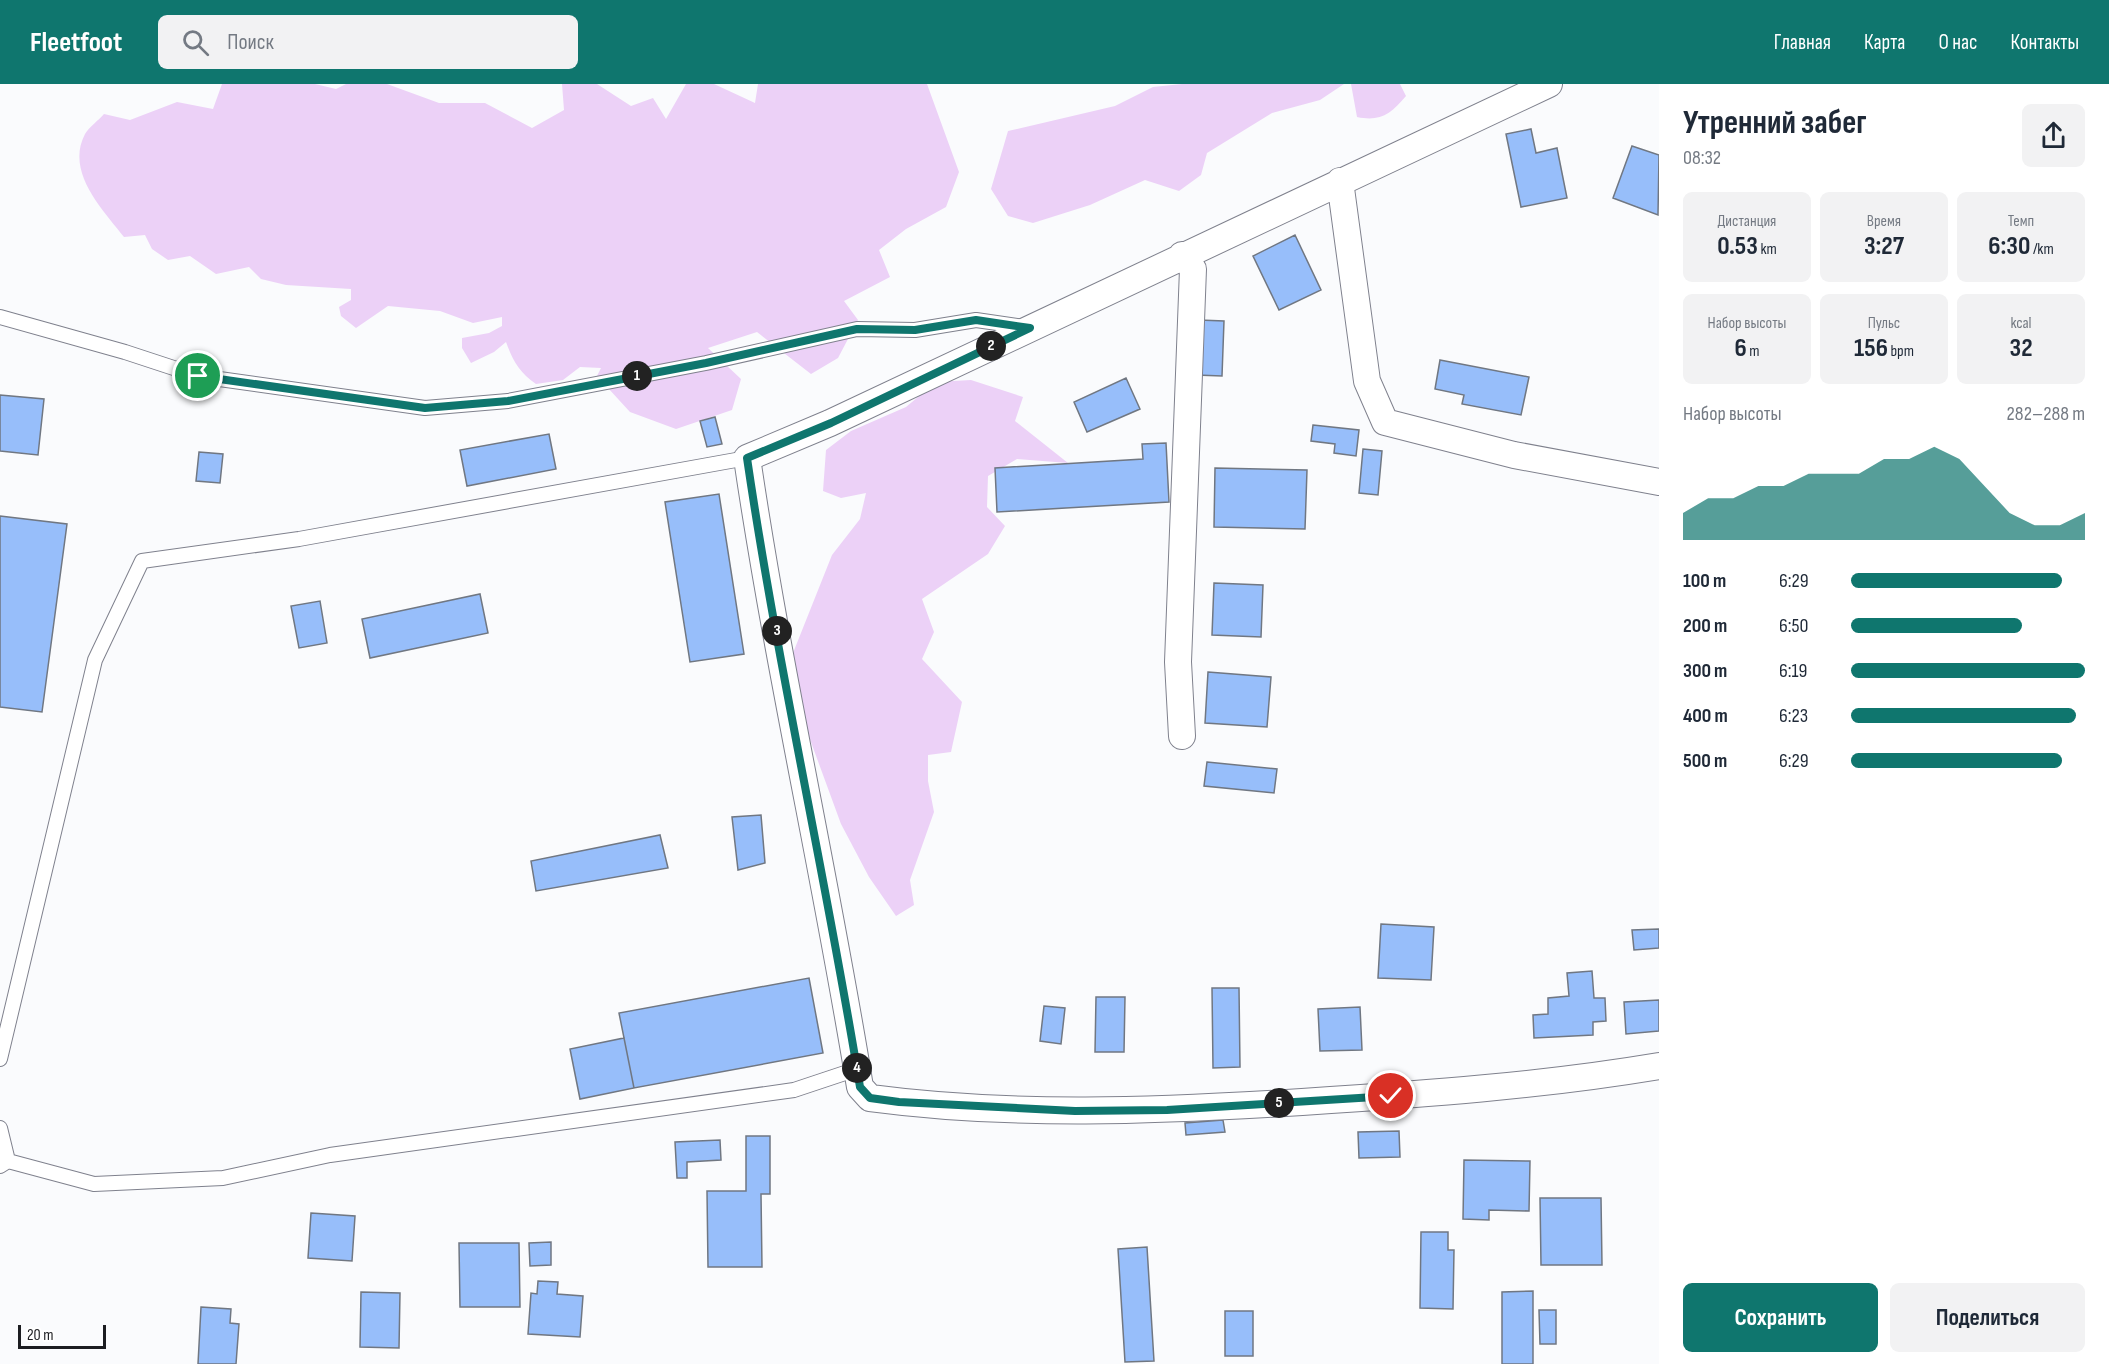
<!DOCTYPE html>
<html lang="ru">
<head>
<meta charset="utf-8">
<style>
  :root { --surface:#fff; --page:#f2f2f3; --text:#1f2937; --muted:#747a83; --accent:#0f766e }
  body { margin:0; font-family:"Sofia Sans Condensed",sans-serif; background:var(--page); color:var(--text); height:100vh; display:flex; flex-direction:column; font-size:22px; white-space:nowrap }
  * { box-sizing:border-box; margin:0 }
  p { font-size:20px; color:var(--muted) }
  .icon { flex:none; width:33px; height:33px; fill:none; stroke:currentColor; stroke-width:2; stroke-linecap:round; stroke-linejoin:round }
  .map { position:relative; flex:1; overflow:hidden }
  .panel { display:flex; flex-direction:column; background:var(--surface); width:450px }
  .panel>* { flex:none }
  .scale { position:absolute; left:18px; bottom:15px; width:88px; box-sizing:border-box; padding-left:6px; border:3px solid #1c1d21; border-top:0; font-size:16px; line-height:21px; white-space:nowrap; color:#1c1d21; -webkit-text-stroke:4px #fff; paint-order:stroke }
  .pin { position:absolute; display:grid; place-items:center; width:51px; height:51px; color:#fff; margin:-26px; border:3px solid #fff; border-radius:50%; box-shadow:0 2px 6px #0007 }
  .km { position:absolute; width:30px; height:30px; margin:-15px; border-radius:50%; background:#222; color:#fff; font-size:16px; line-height:30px; text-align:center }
  .round { display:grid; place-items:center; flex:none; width:63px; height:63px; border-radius:9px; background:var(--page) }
  .summary { display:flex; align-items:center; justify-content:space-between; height:102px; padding:0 24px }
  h1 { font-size:33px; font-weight:700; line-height:45px }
  .metrics { display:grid; grid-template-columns:repeat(3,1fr); gap:9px; height:102px; padding:6px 24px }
  .metrics div { display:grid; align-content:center; border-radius:9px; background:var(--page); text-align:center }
  .metrics b { font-size:26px; font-weight:700 }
  .metrics small { font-size:16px; font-weight:400 }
  .metrics p { font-size:16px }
  .chart { height:168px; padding:12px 24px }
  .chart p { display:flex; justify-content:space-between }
  .chart svg { width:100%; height:108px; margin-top:6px; fill:var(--accent); opacity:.7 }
  .action { display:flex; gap:12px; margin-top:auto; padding:12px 24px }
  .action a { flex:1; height:69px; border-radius:9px; background:var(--accent); color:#fff; font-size:24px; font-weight:700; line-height:69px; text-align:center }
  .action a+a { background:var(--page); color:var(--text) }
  ul { padding:0 24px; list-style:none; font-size:20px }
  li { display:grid; grid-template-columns:96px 72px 1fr; align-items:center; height:45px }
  li i { height:15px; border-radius:8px; background:var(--accent) }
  header { display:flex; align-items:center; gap:36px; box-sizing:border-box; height:84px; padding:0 30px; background:var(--accent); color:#fff }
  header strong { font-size:28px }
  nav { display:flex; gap:33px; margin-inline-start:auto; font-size:21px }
  .search { width:420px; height:54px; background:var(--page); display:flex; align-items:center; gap:15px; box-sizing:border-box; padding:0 21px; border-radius:9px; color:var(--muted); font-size:22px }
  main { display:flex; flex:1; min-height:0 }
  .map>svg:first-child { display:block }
</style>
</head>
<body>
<header>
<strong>Fleetfoot</strong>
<div class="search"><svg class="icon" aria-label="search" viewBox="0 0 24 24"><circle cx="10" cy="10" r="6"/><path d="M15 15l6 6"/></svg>Поиск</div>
<nav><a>Главная</a><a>Карта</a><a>О нас</a><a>Контакты</a></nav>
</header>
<main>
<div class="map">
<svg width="1659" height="1280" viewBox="0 0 1659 1280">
  <rect width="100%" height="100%" fill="#fafbfd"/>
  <path fill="#ecd1f7" d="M222,0h93l21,5 10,-5h41l52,19h46l47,25 32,-18 -2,-26h35l34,22 22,-8 13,21 20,-35h28l41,19 3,-19h169l32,88 -13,35 -40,22 -27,21 11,27 -46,24 14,19 -20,38 -27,16 -54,-42 -49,16 33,31 -9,31 -56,19 -46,-17 -33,-36 4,-8 -21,-1 -17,13 -27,4c-17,-12 -23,-23 -30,-42l-12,10 -23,11 -9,-15v-10l27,-5 13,-7v-9l-29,6 -33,-12 -52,-5 -32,22 -15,-12 -2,-9 12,-7v-11l-65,-4 -25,-6 -12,-12 -33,7 -26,-18 -22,4 -16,-11 -7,-14 -21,2c-21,-27 -59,-65 -39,-103 4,-7 14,-14 19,-20l26,6 47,-18 36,7z
    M1182,0h162l-24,16 -48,13 -65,40 -6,22 -22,16 -34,-11 -55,25 -57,18 -25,-7 -17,-27 17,-58 107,-25 38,-19z
    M1351,0h49l6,12c-15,18 -26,26 -49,21z
    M971,296l52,17 -8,24 53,42 -51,-4 -29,17 -1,31 18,19 -17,28 -66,45 12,33 -12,27 40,43 -11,50 -23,3v26l6,31 -24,68 4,25 -18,11 -27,-39 -28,-53 -37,-101 -11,-70 39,-98 28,-36 6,-26 -25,5 -18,-7 3,-41 25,-19 55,-24 30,-25z"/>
  <path fill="#97befa" stroke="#707782" stroke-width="1.5" d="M1531,45l5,24 21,-5 10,50 -46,9 -15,-73z
    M1632,62l27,9 -1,60 -45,-17z
    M1295,151l26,55 -42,20 -26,-54z
    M1199,236l25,1 -2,55 -26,-1z
    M1440,276l89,17 -8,38 -59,-11 2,-9 -29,-6z
    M1126,294l14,31 -53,23 -13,-30z
    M0,311l44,4 -6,56 -38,-4z
    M715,333l7,27 -15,3 -7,-26z
    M1313,341l46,5 -3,26 -22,-3 1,-9 -24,-3z
    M549,350l7,35 -89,17 -7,-36z
    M1166,359l3,59 -172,10 -2,-44 148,-9 -1,-15z
    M1363,365l19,2 -4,44 -19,-2z
    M199,368l24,2 -3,29 -24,-2z
    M1215,384l92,2 -2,59 -91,-2z
    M719,410l25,160 -54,8 -25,-160z
    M0,432l67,8 -25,188 -42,-5z
    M1214,499l49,2 -2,52 -49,-2z
    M480,510l8,39 -118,25 -8,-39z
    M320,517l7,42 -28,5 -8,-42z
    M1208,588l63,5 -4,50 -62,-4z
    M1207,678l70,7 -3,24 -70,-7z
    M761,731l4,48 -27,7 -6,-53z
    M660,751l8,33 -132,23 -5,-30z
    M1381,840l53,3 -3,53 -53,-2z
    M1659,845v19l-25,2 -2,-20z
    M1592,887l2,27h11l1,23 -13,1v13l-59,3 -1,-23 15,-1v-16l21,-2 -2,-23z
    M809,894l14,75 -189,35 -15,-75z
    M1212,904h27l1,79 -27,1z
    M1096,913h29l-1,55h-29z
    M1659,916v31l-33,3 -2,-32z
    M1044,922l21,2 -4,36 -21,-3z
    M1360,923l2,43 -42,1 -2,-42z
    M624,954l10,50 -54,11 -10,-50z
    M1223,1036l2,12 -39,3 -1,-12z
    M1399,1047l1,26 -41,1 -1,-26z
    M746,1052h24v58h-9l1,73h-54l-1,-76h39z
    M720,1056l1,20 -34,2v16h-10l-2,-36z
    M1464,1076l66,1 -1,50 -40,-1v10l-26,-1z
    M1540,1114h61l1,67h-61z
    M311,1129l44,3 -3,45 -44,-3z
    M1421,1148h27v18h6l-1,59 -33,-1z
    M551,1158v23l-21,1 -1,-23z
    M459,1159h60l1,64h-60z
    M1147,1163l7,114 -29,1 -7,-113z
    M538,1197l20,1 -1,12 26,2 -3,41 -52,-3 3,-41 6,1z
    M1533,1207v73h-31v-72z
    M361,1208l39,1 -1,55 -39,-1z
    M201,1223l30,2 -1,14 9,1 -3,40h-38z
    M1539,1226h17v34h-16z
    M1225,1227h28v45h-28z"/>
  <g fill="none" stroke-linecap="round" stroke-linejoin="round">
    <g stroke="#7f818d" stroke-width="16">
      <path id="service" d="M0,233l125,35 73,24 227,32 83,-7 198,-38 151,-34 58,1 61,-10 49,7
        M0,975l95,-399 47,-99 157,-22 448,-81
        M0,1044l8,33
        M0,1082l8,-5 86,23 129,-6 107,-23 464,-65 63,-21"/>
    </g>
    <g stroke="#7f818d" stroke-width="28">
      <path id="minor" d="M1549,0l-719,339 -83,35c31,211 79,419 113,629l10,11c143,19 288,13 432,4 120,-8 238,-16 357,-36
        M1340,97l27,200 18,41 129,33 145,27
        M1182,171l11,14 -15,393 4,74"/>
    </g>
    <use href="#service" stroke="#fff" stroke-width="14"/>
    <use href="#minor" stroke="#fff" stroke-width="26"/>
  </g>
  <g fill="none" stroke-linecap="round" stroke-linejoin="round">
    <g stroke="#fff" stroke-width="12">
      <path id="route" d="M198,292l227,32 83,-7 198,-38 151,-34 58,1 61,-10 54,8 -199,95 -84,35c31,211 79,419 113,629l10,11 29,4 176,9 92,-1 224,-14"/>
    </g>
    <use href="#route" stroke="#0f766e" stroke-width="8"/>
  </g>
</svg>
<div class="scale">20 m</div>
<div class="pin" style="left:198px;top:292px;background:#1e9e55"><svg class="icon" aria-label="arrive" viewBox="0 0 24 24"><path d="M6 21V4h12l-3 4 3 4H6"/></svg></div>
<div class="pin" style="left:1391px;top:1012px;background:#d93025"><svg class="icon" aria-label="check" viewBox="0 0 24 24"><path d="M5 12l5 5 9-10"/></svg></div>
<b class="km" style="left:637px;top:292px">1</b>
<b class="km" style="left:991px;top:262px">2</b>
<b class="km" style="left:777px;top:547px">3</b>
<b class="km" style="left:857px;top:984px">4</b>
<b class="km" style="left:1279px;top:1019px">5</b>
</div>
<section class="panel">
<div class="summary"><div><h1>Утренний забег</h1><p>08:32</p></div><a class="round"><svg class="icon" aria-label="share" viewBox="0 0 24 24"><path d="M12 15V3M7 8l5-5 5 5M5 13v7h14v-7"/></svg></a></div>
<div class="metrics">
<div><p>Дистанция</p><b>0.53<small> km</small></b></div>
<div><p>Время</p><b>3:27</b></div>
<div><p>Темп</p><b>6:30<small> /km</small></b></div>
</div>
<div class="metrics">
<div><p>Набор высоты</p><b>6<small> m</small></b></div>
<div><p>Пульс</p><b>156<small> bpm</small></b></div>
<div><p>kcal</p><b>32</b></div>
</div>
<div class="chart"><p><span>Набор высоты</span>282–288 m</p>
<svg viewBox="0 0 160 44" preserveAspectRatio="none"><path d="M0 44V33L10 27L20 27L30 22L40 22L50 17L60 17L70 17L80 11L90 11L100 6L110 11L120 22L130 33L140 38L150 38L160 33V44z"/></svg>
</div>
<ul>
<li><b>100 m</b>6:29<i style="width:90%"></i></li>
<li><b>200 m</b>6:50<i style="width:73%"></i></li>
<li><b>300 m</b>6:19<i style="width:100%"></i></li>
<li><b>400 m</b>6:23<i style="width:96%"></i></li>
<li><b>500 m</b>6:29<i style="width:90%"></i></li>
</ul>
<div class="action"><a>Сохранить</a><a>Поделиться</a></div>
</section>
</main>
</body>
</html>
